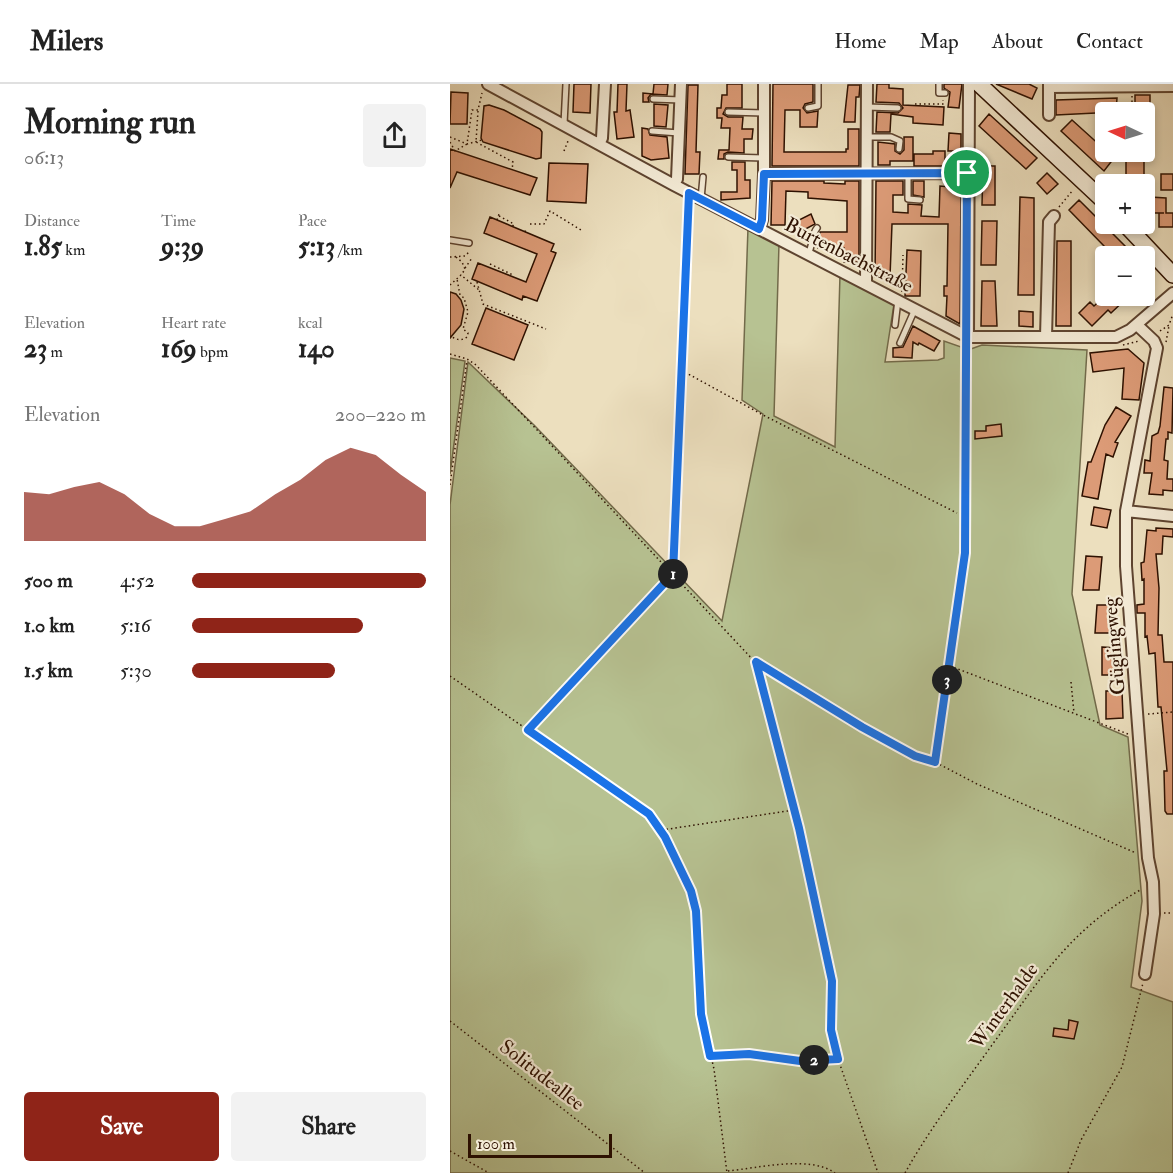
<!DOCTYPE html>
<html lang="en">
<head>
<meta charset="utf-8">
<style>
  :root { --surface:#fff; --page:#f2f2f2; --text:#222; --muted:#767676; --line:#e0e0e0; --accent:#8f2418 }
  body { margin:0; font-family:"IM FELL Double Pica",serif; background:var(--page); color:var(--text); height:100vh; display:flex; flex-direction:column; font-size:22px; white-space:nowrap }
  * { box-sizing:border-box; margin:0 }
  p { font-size:20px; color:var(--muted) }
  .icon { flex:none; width:33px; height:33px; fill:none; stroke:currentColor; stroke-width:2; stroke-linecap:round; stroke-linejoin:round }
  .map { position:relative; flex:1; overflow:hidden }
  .details { display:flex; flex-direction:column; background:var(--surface); width:450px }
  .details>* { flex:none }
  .needle { width:39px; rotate:274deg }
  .fabs { position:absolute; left:645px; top:18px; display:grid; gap:12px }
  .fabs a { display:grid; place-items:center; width:60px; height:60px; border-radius:6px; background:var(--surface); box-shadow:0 3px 9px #0003; font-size:30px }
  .scale { position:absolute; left:18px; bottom:15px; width:144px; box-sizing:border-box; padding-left:6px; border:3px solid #2e1101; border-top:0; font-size:16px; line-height:21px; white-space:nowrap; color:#2e1101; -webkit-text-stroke:4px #f3ead5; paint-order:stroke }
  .pin { position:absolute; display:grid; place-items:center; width:51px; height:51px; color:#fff; margin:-26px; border:3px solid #fff; border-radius:50%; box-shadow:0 2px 6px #0007 }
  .km { position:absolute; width:30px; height:30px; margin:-15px; border-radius:50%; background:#222; color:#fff; font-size:16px; line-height:30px; text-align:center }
  .round { display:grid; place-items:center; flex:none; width:63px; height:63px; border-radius:6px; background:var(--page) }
  .head { display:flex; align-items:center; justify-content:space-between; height:102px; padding:0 24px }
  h1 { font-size:33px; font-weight:800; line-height:45px }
  .stats { display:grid; grid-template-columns:repeat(3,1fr); gap:9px; height:102px; padding:6px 24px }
  .stats div { display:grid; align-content:center }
  .stats b { font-size:26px; font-weight:800 }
  .stats small { font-size:16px; font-weight:400 }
  .stats p { font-size:16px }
  .chart { height:168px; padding:12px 24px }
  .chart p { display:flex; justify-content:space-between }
  .chart svg { width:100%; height:108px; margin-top:6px; fill:var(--accent); opacity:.7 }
  .cta { display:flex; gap:12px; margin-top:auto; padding:12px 24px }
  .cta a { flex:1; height:69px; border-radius:6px; background:var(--accent); color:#fff; font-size:24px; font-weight:800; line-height:69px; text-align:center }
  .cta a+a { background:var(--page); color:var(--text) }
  ul { padding:0 24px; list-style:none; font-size:20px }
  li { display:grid; grid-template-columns:96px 72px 1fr; align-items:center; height:45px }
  li i { height:15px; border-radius:8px; background:var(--accent) }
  header { display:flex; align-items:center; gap:36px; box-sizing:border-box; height:84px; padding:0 30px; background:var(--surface); border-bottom:2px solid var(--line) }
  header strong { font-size:28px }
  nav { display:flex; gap:33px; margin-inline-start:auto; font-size:21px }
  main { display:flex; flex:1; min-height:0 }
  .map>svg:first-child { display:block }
</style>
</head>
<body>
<header>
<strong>Milers</strong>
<nav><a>Home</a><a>Map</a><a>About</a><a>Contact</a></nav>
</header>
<main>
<section class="details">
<div class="head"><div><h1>Morning run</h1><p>06:13</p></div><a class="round"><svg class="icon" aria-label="share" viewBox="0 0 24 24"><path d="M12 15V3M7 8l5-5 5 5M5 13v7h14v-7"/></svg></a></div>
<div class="stats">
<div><p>Distance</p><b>1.85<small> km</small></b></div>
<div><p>Time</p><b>9:39</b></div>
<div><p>Pace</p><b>5:13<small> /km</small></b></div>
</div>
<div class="stats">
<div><p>Elevation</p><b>23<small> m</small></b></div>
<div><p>Heart rate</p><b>169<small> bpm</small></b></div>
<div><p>kcal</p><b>140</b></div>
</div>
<div class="chart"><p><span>Elevation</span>200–220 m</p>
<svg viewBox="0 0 160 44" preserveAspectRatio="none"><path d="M0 44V24L10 25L20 22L30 20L40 25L50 33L60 38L70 38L80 35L90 32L100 25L110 19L120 11L130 6L140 9L150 17L160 24V44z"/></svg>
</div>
<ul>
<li><b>500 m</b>4:52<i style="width:100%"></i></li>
<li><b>1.0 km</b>5:16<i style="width:73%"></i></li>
<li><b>1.5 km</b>5:30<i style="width:61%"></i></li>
</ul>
<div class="cta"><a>Save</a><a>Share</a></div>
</section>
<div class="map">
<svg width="723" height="1089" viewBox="0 0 723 1089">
  <rect width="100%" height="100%" fill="#ecdfbe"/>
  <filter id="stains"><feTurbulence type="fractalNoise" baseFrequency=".00333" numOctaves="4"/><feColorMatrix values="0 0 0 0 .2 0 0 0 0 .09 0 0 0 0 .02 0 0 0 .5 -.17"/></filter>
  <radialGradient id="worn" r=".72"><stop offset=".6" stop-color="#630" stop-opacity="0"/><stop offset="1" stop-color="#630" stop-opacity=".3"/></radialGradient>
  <path fill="#b7c292" stroke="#726a4a" stroke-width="1.5" d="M298,144l31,16 -5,172 61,31 5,-172 54,29 -9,58 53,-2 6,-2v-17l20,7 1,3 17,-6 105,5 -15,244 28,131 28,12 14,164 -11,86 42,15v171h-723v-668l18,-143 66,63 188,196 41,-207 -21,-14z
    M0,274l15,3 -15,113z"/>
  <path fill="#dc9b77" stroke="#2e1101" stroke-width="1.5" d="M124,0h17l-1,29 -17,-1z
    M168,0h9l-1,27 4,-1 4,27 -17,2 -3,-27h3z
    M204,0h14l-1,11 -16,-1 -3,4 1,4h-6v-9l10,1z
    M277,0h15v24h-16l-3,6 5,3h15l-1,12h11l-1,10h-8v14l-16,-1 -4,2v5h-6l1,-9h10l1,-22h-9l1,-10h-5v-10h4l1,-13h5z
    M323,0h40v18l-8,2 -2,4 4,5 11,-2 -1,16h-17v-17h-15l-1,42h62v-3h2v-20h11v37h-87z
    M427,0h12v4l14,1v16l41,2 -1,18 -30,-2v-6l-22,-3 -1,18h-14l1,-20 21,1 5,-5 -4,-5 -23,-1z
    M494,0h18l-3,24 -11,-1 2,-15 -6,-4z
    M546,0h33l8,4 -5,11z
    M238,1h10l-2,67h4l-1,22h-14z
    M398,1h12l-1,12h-3l-1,25h-11z
    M1,8l17,1 -1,31h-17z
    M685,11h15v17h-15z
    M667,14l-1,14 -60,3v-15z
    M204,20l14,1 -2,22 -12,-1z
    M39,21l15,5 36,19 2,3 -1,26 -5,1 -53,-17 -2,-4 3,-32z
    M539,30l48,44 -11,11 -47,-43z
    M622,36l42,38 -10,13 -43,-40z
    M192,44l6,1 2,6 17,2 2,21 -18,2 -9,-4z
    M499,49l12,1v17h-13z
    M454,53h9v24h-23v4h-12v-23l17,2v7l5,3 4,-4z
    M0,65l87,29 -7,17 -73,-23 -7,16z
    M483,67h12v15h-31v-12h19z
    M676,75h18v25h-18z
    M282,78h13v18h5v18l-29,2v-8h16v-22h-5z
    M99,79l39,1 -2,39 -39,-2z
    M533,82h12v39h-13z
    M597,89l11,11 -11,10 -10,-11z
    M711,90h12v16h-12z
    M322,97h52v2l21,1v-3h14v81h-15v-14h-26l2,-16h27v-31l-39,-3v-6l-22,-1 -1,34h-14z
    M426,97h27v14h-10v17l15,1v-9l14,1 -1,11 18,1 1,-31 21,2 -1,136 -14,-8 1,-20h-3v-10h3l1,-62h-56l-2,53h-15z
    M463,97h11v16l-11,-2z
    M570,113l14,1v97h-16z
    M700,113l16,1v15h7v14h-14v-14h5h-14z
    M629,116l49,49 -8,7h-9l-9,-8 2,-2 -35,-36z
    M361,130l4,10 -13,7 -5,-10z
    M40,133l64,27 -3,7 5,2 -19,48 -14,-5 -1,4 -50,-21 6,-16 48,19 11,-28 -53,-21z
    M532,137h15l-1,44h-15z
    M607,157h14v85h-15z
    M457,166l14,1 -1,45h-15z
    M532,197h13l2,45h-16z
    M0,208l6,2 5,6 3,9 -3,16 -11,13z
    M655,212h24l-18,17 -3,-3 -16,16 -13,-13 11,-11 4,4z
    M36,224l42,17 -14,35 -42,-16z
    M569,227l14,1v15l-14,-1z
    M463,242l27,15 -6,10 -15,-8 -1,2 -5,-3 -1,16 -19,-1v-9l10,-1z
    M678,265l16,14 -5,37 -17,-1 2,-31 -31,4 -3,-19z
    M714,303l9,1 -1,45 -4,-1v7h-2l-2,21 4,1 -1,18h6v12l-10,-1v5l-14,-1 3,-21h-8l1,-13 5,1 2,-25 6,-3 2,-7z
    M666,323l15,9 -16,26 3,1 -5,14 -7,-3 -8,45 -16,-3 6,-34h3l14,-37z
    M551,340l1,12 -27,3v-8h11v-5z
    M644,423l17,3 -4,18 -16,-3z
    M706,444l17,1v8l-10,-1 -1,18h-6l3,34 -1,47h4l2,27h9v152h-6l-2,-3 -1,-40h3l-6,-64h-3l-3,-54 -6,1 -2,-18 -2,1v-24h-8v-8l7,-1v-25l-2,1 -1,-17 3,-1 3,-32 9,1z
    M636,472l16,1 -3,33h-16z
    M647,521h18l-3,28h-17z
    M652,563l16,1v27h-16z
    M656,607h16l1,27 -17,1z
    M619,936l9,2 -4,17 -21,-3 1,-8 14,2z"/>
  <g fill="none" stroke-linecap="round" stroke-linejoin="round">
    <g stroke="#5e4430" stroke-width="8">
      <path id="lane" d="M489,0v9h6
        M203,15l28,1
        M417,23l31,1
        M358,24l10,-2v-22
        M278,28l36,1
        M114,40l2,-40
        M202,47l27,2
        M417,53h24l9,4 -1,8
        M278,73l36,1
        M458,90v25l12,1
        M251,115l2,-22
        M0,156l19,3
        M358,170c5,-8 3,-19 9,-26
        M445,241l3,-25
        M450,259l15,-34
        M515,434l3,-181"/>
    </g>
    <g stroke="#5e4430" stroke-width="14">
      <path id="street" d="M38,0l186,101 294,152h148l14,-7 43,-37
        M599,0v31
        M599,3l124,-1
        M149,60l3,-6 3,-54
        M314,90l203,-1
        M224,101l3,-6 4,-95
        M309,145l3,-9 2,-46v-90
        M416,200l1,-200
        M687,241l17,16 3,7 -31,163v55l22,292 5,24 1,32 -9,60
        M518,253l1,-253
        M596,253l3,-115 5,-6
        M676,427l47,5"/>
    </g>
    <g stroke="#2e1101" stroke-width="18">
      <path id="secondary" d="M529,0l127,119
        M675,140l48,51"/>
    </g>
    <path stroke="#2e1101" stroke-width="1.5" stroke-dasharray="1.5 3" stroke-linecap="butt" d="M682,12v16
      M465,20h28v-4
      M28,27l-2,31 37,20 -1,8
      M0,53l17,7 15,-4
      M0,58l5,9 12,-7 5,-34h6l4,-17
      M114,67l4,-10
      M609,123l14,-17
      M49,132l15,8 -2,3
      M47,136l2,-6
      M80,140h14l6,-13 31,19
      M75,148l1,-3
      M0,173l15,-1 4,-4
      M6,173l6,5 3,7 -3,5
      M40,180l21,10 1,2
      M15,184l7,-10
      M27,198l6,22 63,25
      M0,201l11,-10 18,15
      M452,208l1,-37
      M710,247l9,-6 4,-11
      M0,254l1,-2c5,4 11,5 16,1l1,-4 -5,-4 5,-17 -4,-14 -4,-3 -3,-16
      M716,258l3,-16
      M673,261l16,-4
      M0,270l17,5 9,6 279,297 107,65 53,29 20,6 42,22 159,69
      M231,286l82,45 194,98
      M0,401l17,-125
      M306,579l43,165 33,153 -1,49 7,29 40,114
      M500,582l178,68
      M0,592l199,138 9,10 22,39 11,28 5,20 5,103 13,55 13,104
      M621,598l3,31
      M698,630l25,-2
      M80,645l143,-155 14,-372
      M485,677l30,-208v-28
      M212,746l132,-20
      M714,829h9
      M0,937l195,152
      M260,972l39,-2 51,7 37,-2
      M0,1067l39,22
      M278,1087c30,-3 82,-16 107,2
      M455,1089c25,-45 57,-86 87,-128 48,-65 76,-115 150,-156
      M618,1089l13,-33 41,-73 21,-84"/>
    <use href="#lane" stroke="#f3ead5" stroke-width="5"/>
    <use href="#street" stroke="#f3ead5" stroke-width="10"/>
    <use href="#secondary" stroke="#f3ead5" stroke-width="15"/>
  </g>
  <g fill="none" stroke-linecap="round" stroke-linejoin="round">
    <g stroke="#fff" stroke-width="12">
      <path id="route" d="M517,89l-2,380 -30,209 -20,-6 -53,-29 -106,-65 43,166 33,153 -1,49 7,29 -38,2 -51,-7 -39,2 -9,-42 -5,-103 -5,-20 -26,-54 -16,-23 -121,-84 145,-156 16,-381 70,36 3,-9 2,-46z"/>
    </g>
    <use href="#route" stroke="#1a73e8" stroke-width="8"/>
  </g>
  <g text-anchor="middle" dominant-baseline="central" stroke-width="4.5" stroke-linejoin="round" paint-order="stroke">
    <g font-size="20" fill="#2e1101" stroke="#f3ead5">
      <text transform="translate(399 171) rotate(27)">Burtenbachstraße</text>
      <text transform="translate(664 562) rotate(-95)">Güglingweg</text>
      <text transform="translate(554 922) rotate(-54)">Winterhalde</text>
      <text transform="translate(92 991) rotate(38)">Solitudeallee</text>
    </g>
  </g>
  <rect width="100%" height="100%" filter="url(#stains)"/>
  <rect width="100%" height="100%" fill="url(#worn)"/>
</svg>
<div class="fabs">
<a><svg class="needle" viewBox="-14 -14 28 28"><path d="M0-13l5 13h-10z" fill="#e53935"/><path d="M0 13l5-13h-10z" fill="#767676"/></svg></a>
<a>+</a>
<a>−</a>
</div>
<div class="scale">100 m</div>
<div class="pin" style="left:517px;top:89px;background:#1e9e55"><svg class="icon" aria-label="arrive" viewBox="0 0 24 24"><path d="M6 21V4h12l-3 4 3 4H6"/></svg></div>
<b class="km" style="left:223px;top:490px">1</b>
<b class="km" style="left:364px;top:976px">2</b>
<b class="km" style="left:497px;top:596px">3</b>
</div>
</main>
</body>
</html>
